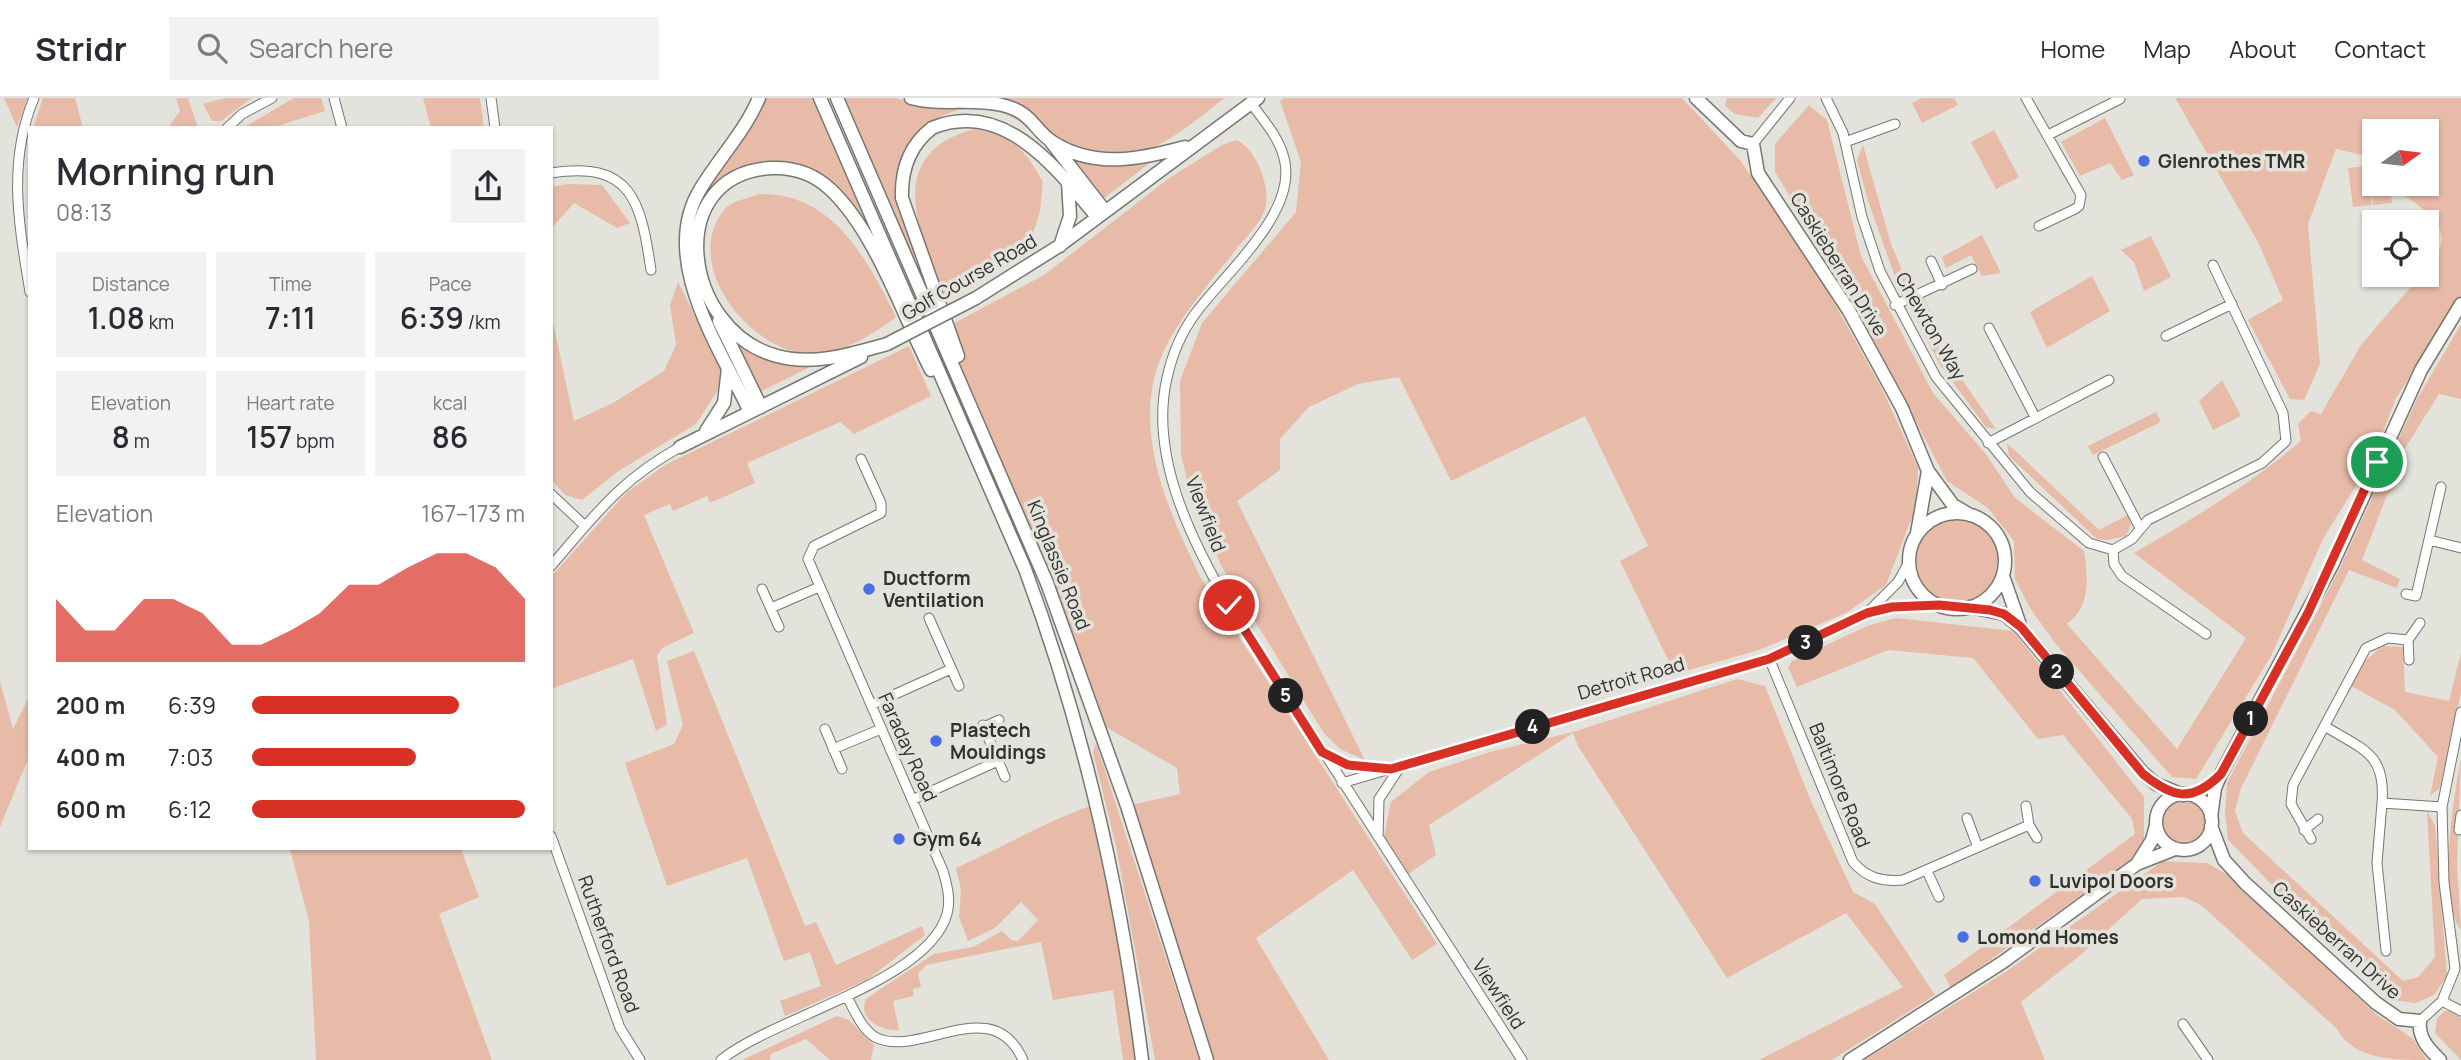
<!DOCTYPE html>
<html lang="en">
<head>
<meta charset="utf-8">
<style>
  :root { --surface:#fff; --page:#f2f2f3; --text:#2b2b33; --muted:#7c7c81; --line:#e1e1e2; --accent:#d93025 }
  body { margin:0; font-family:Manrope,sans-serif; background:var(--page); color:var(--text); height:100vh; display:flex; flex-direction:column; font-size:26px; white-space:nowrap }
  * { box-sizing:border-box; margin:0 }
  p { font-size:23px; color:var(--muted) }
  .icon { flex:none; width:38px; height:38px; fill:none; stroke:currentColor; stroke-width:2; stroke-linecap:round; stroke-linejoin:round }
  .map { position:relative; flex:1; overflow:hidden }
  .details { position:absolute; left:28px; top:28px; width:525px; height:724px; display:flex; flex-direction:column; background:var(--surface); border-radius:0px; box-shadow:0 2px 5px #0004 }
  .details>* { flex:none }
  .needle { width:46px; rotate:76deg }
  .fabs { position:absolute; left:2362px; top:21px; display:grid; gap:14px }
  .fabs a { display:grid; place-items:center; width:77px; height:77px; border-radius:0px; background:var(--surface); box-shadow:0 2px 5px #0004; font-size:35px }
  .pin { position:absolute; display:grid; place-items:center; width:60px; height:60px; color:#fff; margin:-30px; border:4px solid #fff; border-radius:50%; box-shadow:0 2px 7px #0007 }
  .km { position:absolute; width:35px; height:35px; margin:-18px; border-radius:50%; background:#222; color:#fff; font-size:19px; line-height:35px; text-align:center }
  .round { display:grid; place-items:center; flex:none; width:74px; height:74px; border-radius:0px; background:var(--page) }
  .headline { display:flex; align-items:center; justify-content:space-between; height:119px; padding:0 28px }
  h1 { font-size:38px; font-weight:600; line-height:52px }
  .metrics { display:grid; grid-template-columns:repeat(3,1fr); gap:10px; height:119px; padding:7px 28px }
  .metrics div { display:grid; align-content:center; border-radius:0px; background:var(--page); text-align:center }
  .metrics b { font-size:30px; font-weight:600 }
  .metrics small { font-size:19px; font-weight:400 }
  .metrics p { font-size:19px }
  .chart { height:196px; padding:14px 28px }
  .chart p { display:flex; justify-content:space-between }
  .chart svg { width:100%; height:126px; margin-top:7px; fill:var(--accent); opacity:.7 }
  ul { padding:0 28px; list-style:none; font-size:23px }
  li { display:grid; grid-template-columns:112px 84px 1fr; align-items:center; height:52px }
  li i { height:18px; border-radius:9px; background:var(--accent) }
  header { display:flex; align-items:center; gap:42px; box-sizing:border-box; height:98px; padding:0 35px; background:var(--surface); border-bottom:2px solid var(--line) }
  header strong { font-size:33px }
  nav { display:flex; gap:38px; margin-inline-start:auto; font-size:24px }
  .search { width:490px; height:63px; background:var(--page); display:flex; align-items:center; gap:18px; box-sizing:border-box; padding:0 24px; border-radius:0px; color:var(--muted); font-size:26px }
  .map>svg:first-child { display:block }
</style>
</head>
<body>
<header>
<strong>Stridr</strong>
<div class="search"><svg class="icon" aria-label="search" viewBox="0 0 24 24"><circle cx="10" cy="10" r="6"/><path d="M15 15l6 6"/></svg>Search here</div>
<nav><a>Home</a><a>Map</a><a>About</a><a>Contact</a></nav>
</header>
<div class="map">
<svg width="2461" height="962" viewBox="0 0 2461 962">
  <rect width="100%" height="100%" fill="#e3e3dc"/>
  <path fill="#e7bba8" d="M4,0h24l-11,29z
    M43,0h32l8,30h-50z
    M176,0h12l10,30h-30l12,-17z
    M225,0h27l-31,23h-9l-9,-17z
    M294,0h27l4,13 -54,17h-28z
    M423,0h57l4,30h-53z
    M764,0h49l66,150 -4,2c-12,-23 -24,-50 -45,-66 -61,-49 -140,-5 -138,71 2,44 39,98 58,138l-2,1c-29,-58 -82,-129 -48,-196 18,-36 48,-64 64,-100z
    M841,0h54l27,7 77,4 21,9 15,12 57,73c-31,-39 -61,-95 -118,-95 -14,1 -29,4 -40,14 -14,11 -25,33 -35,48l18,87 -5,2z
    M998,0h227c-41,31 -93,79 -148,55 -29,-13 -51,-41 -79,-55z
    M1284,0h398l58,62 79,116 62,111 37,80 -2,40 -30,78 -40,28 -87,37 -84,24 -55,-113 28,-15 -63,-130 -134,65 -52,-104 -41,7 -49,23 -29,32v31l-43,31 128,259 -25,-11 -17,-17 -101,-165 -30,-65 -11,-48 -1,-73 22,-58 94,-111 5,-50 -21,-61z
    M1727,0h49l-18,20 -23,-4 -10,-8z
    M1922,0h32l4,7 -36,18 -10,-20z
    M2175,0h286v200l-65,100 -23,60 -50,81 -52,117 -75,123 -24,-2 -117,-134 -25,-35 -15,-29 -1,-38 -26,-33 -41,-27 -99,-189 -73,-120v-28l34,-39 18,15 34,136 72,137 53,61 29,44 69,53c4,27 7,55 -17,73l110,125 69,-111 -112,-85c59,-34 115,-68 167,-112l-3,-17 13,-13 10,3 40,-69 60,-70h6v-8c32,-32 6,-53 -24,-72l-1,-11h25v-53h-52v27l-39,-9 -28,75 12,140 -16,36 -14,-1 -42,-79 35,-20 -25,-58z
    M2105,20l29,57 -12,5 -12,-17 -30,13 -19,-34z
    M974,31c39,7 50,19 69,53l-3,29 -12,39 -83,44c-27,-62 -62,-140 29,-165z
    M1994,32l25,47 -23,12 -25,-47z
    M1236,42c20,7 36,50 29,69 -5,15 -19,28 -28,39 -31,41 -74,84 -84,136 -13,65 19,136 48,194l236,366 -25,16 -59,-90 -97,68 73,122h-122l-80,-254 53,-12 -3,-26 -80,-46 -100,-256 -50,-139 97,-52 124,-96 54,-34z
    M1863,47l28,99 19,45 -13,-7 -29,-81 -11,-41z
    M1069,59l44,9 38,-4 -48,37z
    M2375,67v19h15l2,19 -19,2 -4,-39z
    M2368,68l4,39 -19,2 -5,-39z
    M568,86l34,1 28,38 -13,5 -43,-25 -23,26v-42z
    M759,96c74,-2 108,65 137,123 -27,20 -58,40 -93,36 -58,-7 -122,-92 -78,-144 6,-8 24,-11 34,-15z
    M1982,137l19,38 -19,3 -11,-21 -25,13 -4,-11z
    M2151,138l20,41 -27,14 -10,-29 -13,-12z
    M2092,178l18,35 -63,37 -17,-36z
    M678,184l43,86 -3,22 -22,34 -79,48 -35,28 -17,-5 -14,-16v-166l23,108 39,-18 51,-32 12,-26 -6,-40z
    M1923,199l17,33 -1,16 57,83 -10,-2 -46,-62 -28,-53z
    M2461,226v75l-22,-5 -42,67 -7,-3 26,-57z
    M734,241l80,26 -54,27z
    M909,248l22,50 -77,38 -14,-12 -93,41 8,20 -45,20 -3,-7 -34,15 -3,-7 -26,11 50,118 -32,15 -5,8 10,69 -11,6 -23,-72 -82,30v-112l75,-84 39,-28z
    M2222,282l19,36 -28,14 -14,-29z
    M2156,314l5,10 -68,33 -5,-9z
    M2007,345l92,87 29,-15 3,9 -5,12 -18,4 -11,-1 -88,-83z
    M2386,369l20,9 -19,19 -25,65 38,19 -3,9 -48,-18 -108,218 -6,23 8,22 160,148 15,-4 17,-20 -8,-146 8,14 12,151 -13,19 -18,8 -23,-3 -62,-55 -103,-105 -3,-27 2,-30 112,-213z
    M1916 463a41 41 0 1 1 82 0a41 41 0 1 1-82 0Z
    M1896,520l117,13 131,166v44l-12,18 -181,129 -7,-13 191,-141 -3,-15 -69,-84 -25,4 -65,-81 -85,-8 -91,37 -9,-20 4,-6 75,-35z
    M2382,548l21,1 2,45 44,9 12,-48v40l-21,95 -10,8 8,-39 -43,-47 -44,-24 10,-21z
    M694,553l111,275 11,-4 20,43 86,-39 3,9 -58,45 -82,36 -5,-15 41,-15 -11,-34 -26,9 -37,-103 -80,28 -42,-123 49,-19 9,-19 -16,-64z
    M1737,581l28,7 46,115 42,91 22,12 60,91 -103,65h-73l144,-73 -57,-74 -119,65 -149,-232 -5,-13 -144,92 7,30 -28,19 -24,-38 7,-34 38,-30 61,-20 83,-20z
    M0,583l13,48 17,-34v59l-30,73z
    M1096,645l103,317h-44l-39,-214 -23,-94z
    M2461,661l-4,105 4,66c-23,-29 -8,-134 0,-171z
    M2163 725a21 21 0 1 1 42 0a21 21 0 1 1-42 0Z
    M1090,708l28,134 18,120h-13l-10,-70 -60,10 -12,-58 -115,23 -8,9 3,13 -8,2 1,7 -21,5 6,29c-17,2 -44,-12 -32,-32l67,-44 39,-7 29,-16 9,9 7,1 20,-21 -17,-18 -26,26 -27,13 -9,-24 2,-28 -5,-21c45,-20 87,-45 134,-62z
    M290,751h171l18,48 -40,17 53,146h-176l-7,-139z
    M2163,763l44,2 21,12 149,140 35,23 15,22c-33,0 -73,0 -90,-31l-136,-124 -17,-8 -42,2 -64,58 -57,45 24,58h-180l142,-89z
    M2444,913h12l5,7v42l-26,-27 2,-14z
    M837,918l12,4 25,25 -3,15h-41l-24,-21 -35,15 -1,6h-28z"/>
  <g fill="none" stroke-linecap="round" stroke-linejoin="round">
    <g stroke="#767770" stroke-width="11">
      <path id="street" d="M334,0l8,30
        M491,0l4,30
        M1826,0l17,35 19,84 18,54 56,106 94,115 59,51 24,7
        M2026,0l55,97 -2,11 -4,3 -36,17
        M1251,5c12,17 28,34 33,55 15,54 -60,116 -89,156 -14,19 -23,41 -28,64 -18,77 24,162 62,227l293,455
        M227,30l15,-14 30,-16
        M2048,37l72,-36
        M1845,44l50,-18
        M1753,46l37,-46
        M551,75c81,-13 90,29 100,97
        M1931,163l11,24
        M30,194c-11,-67 -23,-129 4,-194
        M1895,207l77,-36
        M1989,230l46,89
        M2166,238l66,-32
        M1988,345l121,-63
        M2103,359l37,71
        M551,396l34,32
        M2429,442l32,8
        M2113,452l19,-11 16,-19 114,-57 24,-22 -3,-28 -70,-148
        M2113,452l1,14 8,12 84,58
        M551,468c44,-51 69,-86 129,-119
        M762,491l17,38
        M2406,496l10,2 25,-109
        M771,510l48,-21
        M1871,514l21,-5 47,-2
        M929,520l30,68
        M1769,560l84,204c14,16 29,20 50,18l126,-55
        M2409,562l-1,-20 12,-17
        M871,607l80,-36
        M983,627l22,52
        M984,629l15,-7
        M2326,629c38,23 60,27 56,76l60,4
        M825,631l17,40
        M833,651l48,-20
        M1323,655l25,12 35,3
        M1342,685l427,-125 98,-45 31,-31 11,-20
        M912,702l86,-39
        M2382,705l-5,60 9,88
        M2026,708l3,19 8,13
        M1967,720l10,27
        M2304,732l14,-11
        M2459,732l2,-15
        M551,738l69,192 20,32
        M1378,739l1,-38 21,-32
        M2311,741l-20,-35 2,-19 73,-137 22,-10 20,2
        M1927,773l12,26
        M847,899c8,14 14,31 28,40 44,23 117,-47 148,23
        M2442,903l19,10
        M2420,923l22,-20 13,-32 -11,-87 -2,-75 19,-95
        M2183,926l25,36
        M721,962c52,-43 207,-78 226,-146 4,-15 0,-29 -4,-43l-135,-312 6,-13 67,-33v-10l-20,-44"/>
    </g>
    <g stroke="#767770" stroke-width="15">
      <path id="secondary" d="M820,0l205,471c59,159 96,323 117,491
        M837,0l210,485 80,223 80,254
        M911,0c30,8 61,0 91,7 31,7 32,26 52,38 42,26 87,16 131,4
        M1696,0l45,43 12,3 5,29 91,138 53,97 26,63 25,34 17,10
        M1052,45l53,68
        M1060,148l10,-30 -2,-34
        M976,200l83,-52 199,-148
        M719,223l42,86
        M887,246c-36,10 -73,22 -110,12 -94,-25 -116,-181 -6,-188 22,-1 43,6 59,21 46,43 72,125 101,181
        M958,258l-56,-158c-1,-28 8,-53 30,-70 73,-30 127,43 165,89
        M750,314c-30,-64 -93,-154 -49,-224 19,-31 44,-57 58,-90
        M706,333l18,-28 4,-35
        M680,349l181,-90
        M1909 463a48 48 0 1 1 96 0a48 48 0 1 1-96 0Z
        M1917,435l11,-62
        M2003,478l17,49
        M1970,509l34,7 16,13 123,146 13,11 27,11
        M2156 724a28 28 0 1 1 56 0a28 28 0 1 1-56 0Z
        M2211,719l4,-29 6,-14 111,-209 89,-195 40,-66
        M2211,728l13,34 21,23 131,120 23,16 21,2c-2,17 8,27 20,39
        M2137,766l15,-24 4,-15
        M1850,962l153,-98 134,-98 38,-15"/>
    </g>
    <use href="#street" stroke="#fff" stroke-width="9"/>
    <use href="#secondary" stroke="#fff" stroke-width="12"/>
    <g stroke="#767770" stroke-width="15" stroke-linecap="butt">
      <path id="secondary-bridge" d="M887,246l89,-46"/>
    </g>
    <use href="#secondary-bridge" stroke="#fff" stroke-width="12"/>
  </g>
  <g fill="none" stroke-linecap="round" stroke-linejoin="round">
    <g stroke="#fff" stroke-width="14">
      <path id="route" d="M1229,507l93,147 26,13 43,4 378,-110 98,-46 25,-6 47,-2 51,5 14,4 17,13 122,147c30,24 49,29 78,0l87,-161 69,-151"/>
    </g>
    <use href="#route" stroke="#d93025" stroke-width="9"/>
  </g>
  <g fill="#4870e3" stroke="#e3e3dc" stroke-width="2.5">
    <circle cx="2144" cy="63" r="7"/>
    <circle cx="869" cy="491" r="7"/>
    <circle cx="936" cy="643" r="7"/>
    <circle cx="899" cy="741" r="7"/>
    <circle cx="2035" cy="783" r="7"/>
    <circle cx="1963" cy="839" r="7"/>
  </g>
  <g text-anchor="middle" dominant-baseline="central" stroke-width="7" stroke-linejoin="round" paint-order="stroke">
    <g font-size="19" font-weight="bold" fill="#31312f" stroke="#e3e3dc" text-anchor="start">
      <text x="2158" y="63">Glenrothes TMR</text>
      <text x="883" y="480">Ductform<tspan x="883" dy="22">Ventilation</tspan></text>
      <text x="950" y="632">Plastech<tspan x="950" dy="22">Mouldings</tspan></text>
      <text x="913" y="741">Gym 64</text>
      <text x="2049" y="783">Luvipol Doors</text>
      <text x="1977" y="839">Lomond Homes</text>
    </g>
    <g font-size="19" fill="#31312f" stroke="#e3e3dc">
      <text transform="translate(1839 166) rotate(58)">Caskieberran Drive</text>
      <text transform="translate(969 179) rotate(-30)">Golf Course Road</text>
      <text transform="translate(1931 228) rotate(60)">Chewton Way</text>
      <text transform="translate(1206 416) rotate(69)">Viewfield</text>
      <text transform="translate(1059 467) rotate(68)">Kinglassie Road</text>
      <text transform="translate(1631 580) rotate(-16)">Detroit Road</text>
      <text transform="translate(908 649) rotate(66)">Faraday Road</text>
      <text transform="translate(1840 687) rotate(68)">Baltimore Road</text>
      <text transform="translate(2337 842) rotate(42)">Caskieberran Drive</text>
      <text transform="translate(609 846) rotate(70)">Rutherford Road</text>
      <text transform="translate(1499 896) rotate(57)">Viewfield</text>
    </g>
  </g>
</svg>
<div class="fabs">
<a><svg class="needle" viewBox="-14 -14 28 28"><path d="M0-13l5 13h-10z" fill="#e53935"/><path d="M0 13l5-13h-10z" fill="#7c7c81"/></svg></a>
<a><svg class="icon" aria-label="locate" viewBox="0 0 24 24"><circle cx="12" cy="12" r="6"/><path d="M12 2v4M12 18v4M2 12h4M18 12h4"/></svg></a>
</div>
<div class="pin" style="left:2377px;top:364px;background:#1e9e55"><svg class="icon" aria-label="arrive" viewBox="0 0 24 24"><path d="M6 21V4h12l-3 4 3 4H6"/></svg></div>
<div class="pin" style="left:1229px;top:507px;background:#d93025"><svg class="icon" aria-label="check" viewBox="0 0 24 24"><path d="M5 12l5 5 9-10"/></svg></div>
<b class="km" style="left:2251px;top:621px">1</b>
<b class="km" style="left:2057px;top:574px">2</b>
<b class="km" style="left:1806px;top:545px">3</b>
<b class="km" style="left:1533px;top:629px">4</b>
<b class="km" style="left:1286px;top:598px">5</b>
<section class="details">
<div class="headline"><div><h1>Morning run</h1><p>08:13</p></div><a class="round"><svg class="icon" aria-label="share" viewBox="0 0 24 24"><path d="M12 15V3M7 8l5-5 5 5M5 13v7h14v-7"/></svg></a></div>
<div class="metrics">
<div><p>Distance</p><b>1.08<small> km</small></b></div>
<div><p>Time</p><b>7:11</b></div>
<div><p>Pace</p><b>6:39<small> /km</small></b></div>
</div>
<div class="metrics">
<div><p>Elevation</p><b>8<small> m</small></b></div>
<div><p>Heart rate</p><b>157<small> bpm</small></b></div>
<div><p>kcal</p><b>86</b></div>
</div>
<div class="chart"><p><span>Elevation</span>167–173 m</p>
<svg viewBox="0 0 160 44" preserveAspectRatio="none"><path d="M0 44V22L10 33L20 33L30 22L40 22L50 27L60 38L70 38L80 33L90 27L100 17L110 17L120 11L130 6L140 6L150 11L160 22V44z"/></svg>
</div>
<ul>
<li><b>200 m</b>6:39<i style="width:76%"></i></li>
<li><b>400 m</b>7:03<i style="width:60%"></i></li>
<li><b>600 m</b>6:12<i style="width:100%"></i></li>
</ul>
</section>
</div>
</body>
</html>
